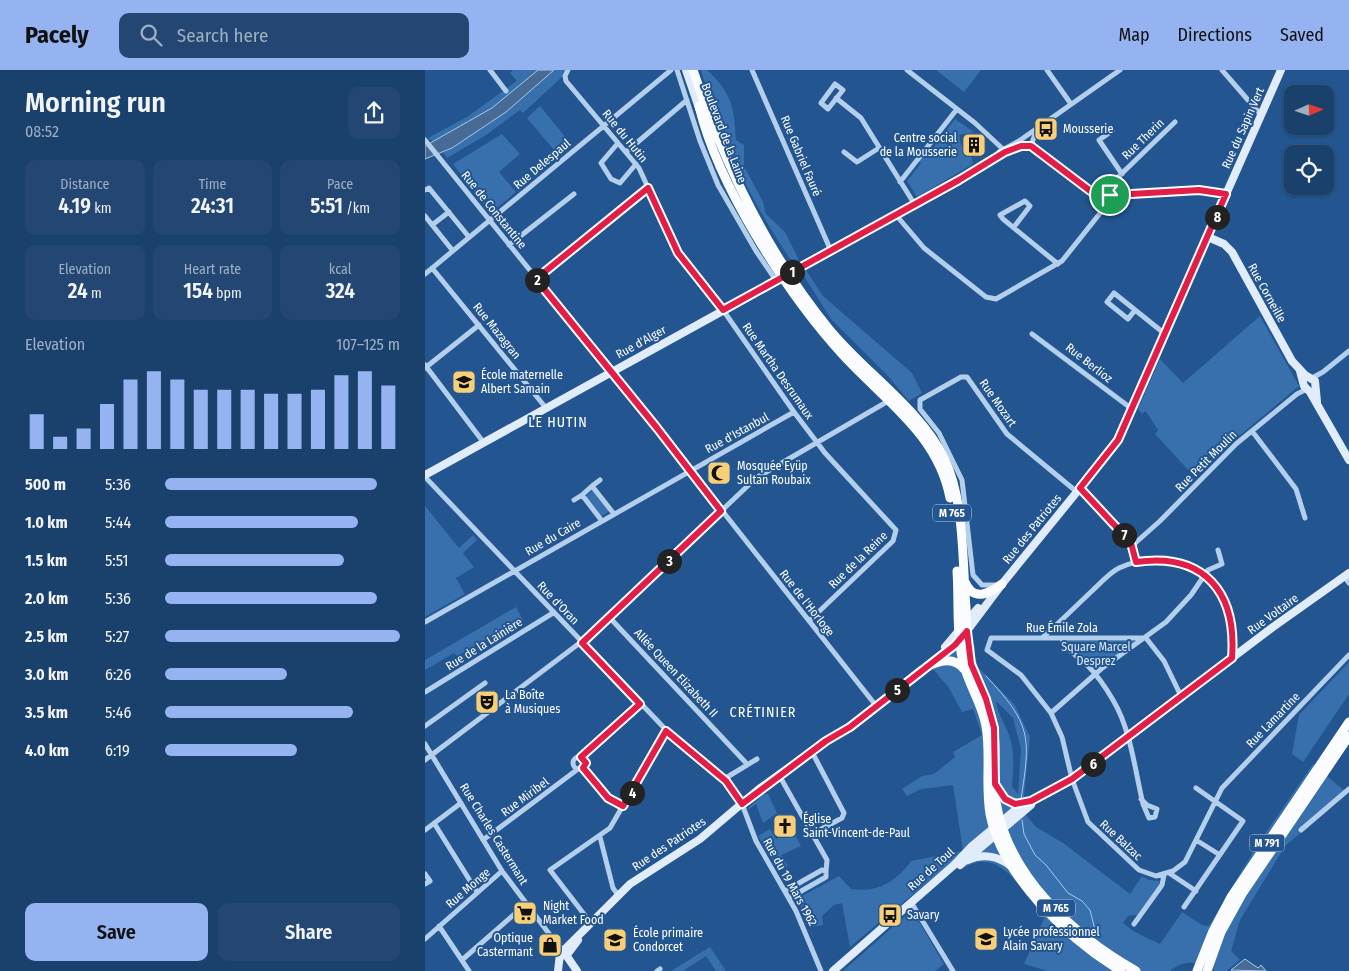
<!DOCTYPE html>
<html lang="en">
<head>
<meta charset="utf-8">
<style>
  :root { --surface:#1a406c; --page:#234772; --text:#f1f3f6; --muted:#9fafc2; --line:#38597f; --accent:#95b2f1 }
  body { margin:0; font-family:"Fira Sans Condensed",sans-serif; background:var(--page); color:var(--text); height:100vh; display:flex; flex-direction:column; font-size:19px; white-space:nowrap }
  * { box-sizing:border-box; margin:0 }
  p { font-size:16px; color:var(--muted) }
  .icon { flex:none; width:28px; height:28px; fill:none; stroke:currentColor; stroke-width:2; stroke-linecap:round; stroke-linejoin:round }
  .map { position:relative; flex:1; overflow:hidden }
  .side { display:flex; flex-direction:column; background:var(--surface); width:425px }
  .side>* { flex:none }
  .needle { width:32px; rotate:87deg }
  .tools { position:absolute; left:859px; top:15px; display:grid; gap:10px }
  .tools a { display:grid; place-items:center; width:50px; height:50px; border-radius:10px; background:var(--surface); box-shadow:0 1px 4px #0004,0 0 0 1px var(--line); font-size:25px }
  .pin { position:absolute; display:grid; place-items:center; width:42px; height:42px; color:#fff; margin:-21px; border:2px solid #fff; border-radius:50%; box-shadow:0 1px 5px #0007 }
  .km { position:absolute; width:25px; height:25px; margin:-12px; border-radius:50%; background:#222; color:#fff; font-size:14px; line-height:25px; text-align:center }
  .round { display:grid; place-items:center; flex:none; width:52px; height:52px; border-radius:10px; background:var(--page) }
  .headline { display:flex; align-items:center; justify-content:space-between; height:85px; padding:0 25px }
  h1 { font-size:28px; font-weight:600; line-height:38px }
  .metrics { display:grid; grid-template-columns:repeat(3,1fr); gap:8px; height:85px; padding:5px 25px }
  .metrics div { display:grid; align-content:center; border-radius:10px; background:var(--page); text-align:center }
  .metrics b { font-size:21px; font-weight:600 }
  .metrics small { font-size:14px; font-weight:400 }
  .metrics p { font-size:14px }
  .chart { height:140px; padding:10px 25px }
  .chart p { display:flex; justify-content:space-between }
  .chart svg { width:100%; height:90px; margin-top:5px; stroke:var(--accent); stroke-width:6 }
  .action { display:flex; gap:10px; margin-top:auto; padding:10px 25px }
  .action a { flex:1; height:58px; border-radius:10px; background:var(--accent); color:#111; font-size:20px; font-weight:600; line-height:58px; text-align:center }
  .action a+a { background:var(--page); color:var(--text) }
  ul { padding:0 25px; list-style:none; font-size:16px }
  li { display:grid; grid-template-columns:80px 60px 1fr; align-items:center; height:38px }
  li i { height:12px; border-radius:6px; background:var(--accent) }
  header { display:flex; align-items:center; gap:30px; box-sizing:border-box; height:70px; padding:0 25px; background:var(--accent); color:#111 }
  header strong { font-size:24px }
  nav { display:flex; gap:28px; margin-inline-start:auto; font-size:18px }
  .search { width:350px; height:45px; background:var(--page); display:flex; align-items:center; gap:12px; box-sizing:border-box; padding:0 18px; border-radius:10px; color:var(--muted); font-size:19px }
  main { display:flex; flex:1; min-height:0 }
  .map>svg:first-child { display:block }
</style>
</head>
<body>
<header>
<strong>Pacely</strong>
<div class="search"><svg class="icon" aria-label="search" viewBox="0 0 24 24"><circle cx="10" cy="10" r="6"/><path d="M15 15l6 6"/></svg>Search here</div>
<nav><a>Map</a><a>Directions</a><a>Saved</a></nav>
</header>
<main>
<section class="side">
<div class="headline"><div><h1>Morning run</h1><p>08:52</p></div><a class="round"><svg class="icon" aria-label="share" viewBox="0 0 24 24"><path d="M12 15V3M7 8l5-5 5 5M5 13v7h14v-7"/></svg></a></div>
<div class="metrics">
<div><p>Distance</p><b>4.19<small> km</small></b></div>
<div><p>Time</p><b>24:31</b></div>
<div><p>Pace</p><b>5:51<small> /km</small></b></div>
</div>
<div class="metrics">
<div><p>Elevation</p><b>24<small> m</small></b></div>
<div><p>Heart rate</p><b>154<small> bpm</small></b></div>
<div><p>kcal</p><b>324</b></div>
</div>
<div class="chart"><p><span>Elevation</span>107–125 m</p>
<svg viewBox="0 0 160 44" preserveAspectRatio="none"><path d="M5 44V27M15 44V38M25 44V34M35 44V22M45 44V10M55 44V6M65 44V10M75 44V15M85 44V15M95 44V15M105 44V17M115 44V17M125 44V15M135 44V8M145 44V6M155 44V13"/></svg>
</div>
<ul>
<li><b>500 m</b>5:36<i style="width:90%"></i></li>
<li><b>1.0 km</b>5:44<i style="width:82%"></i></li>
<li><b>1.5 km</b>5:51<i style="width:76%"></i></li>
<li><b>2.0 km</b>5:36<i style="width:90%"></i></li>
<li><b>2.5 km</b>5:27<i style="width:100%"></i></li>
<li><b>3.0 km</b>6:26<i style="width:52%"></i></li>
<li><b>3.5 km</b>5:46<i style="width:80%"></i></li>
<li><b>4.0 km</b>6:19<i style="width:56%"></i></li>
</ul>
<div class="action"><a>Save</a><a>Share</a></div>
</section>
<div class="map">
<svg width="924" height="901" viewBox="0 0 924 901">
  <rect width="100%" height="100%" fill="#235590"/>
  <path fill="#3770ad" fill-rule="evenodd" d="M88,0h25c-31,29 -67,54 -105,72l-5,-4 39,-21 50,-36 -7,-8z
    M129,0h11l-3,7 -39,36 -3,-3 -34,25 -39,23 -4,-5 63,-41z
    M276,0h6c25,23 27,37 29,70l8,5v21l19,36 3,12 19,18 14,28 -9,-1c-40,-60 -69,-119 -89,-189z
    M511,0h45l-17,22z
    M115,36l32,39 -13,11 -32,-38z
    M530,49l19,13 -15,3 2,10 8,-1 4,20 -56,33 -10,-16 14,-18 -4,-2 8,-11 4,3z
    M77,64l18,20 -21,18 17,20 -23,19h-4l-36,-47z
    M381,200l17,26 89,77 10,20 -13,8 -22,-26 -56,-56 -27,-43z
    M835,246l39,70 -55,46 -54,40 -35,-38 3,-4 -11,-17 -2,-2 -3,3 -4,-5 22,-50 23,24z
    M168,420l17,21 -10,6 -15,-20z
    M0,436l34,42 14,-13 4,5 -14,13 11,14 -18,11 9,16 -40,23z
    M91,537l7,13 -66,36 -3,-3 -29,17v-10z
    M640,571h73l-44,29z
    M550,575v10l3,12 37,38 15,32 -6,60 2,18 10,12 27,16 67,51 12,-18 7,4 11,1 -1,5 -22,29 -9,1 -5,7 10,8 27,13 22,-32 20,13 7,1 47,-79 57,-83 34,29 -62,53 -45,74 -9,31 9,9 -14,11h-12l-1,-3c-16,-6 -29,-9 -43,3h-122l-24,-7 21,-48c-24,-22 -43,-73 -83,-47l-8,-9 -104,87 -8,-44 -8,2 -12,11 1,9 -13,2 -13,-28 42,-23 12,13c26,4 45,-7 60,-28l52,-10 -10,-66 -32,4 -14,7 -5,-7 20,-13 12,-2 21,-17 -2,-5 29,-17 -9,-26 -11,3 -13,-24 -16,-19 9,-5 13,-14zM571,631l17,17 8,31 -3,45 -6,-8c1,-15 3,-33 -2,-48 -4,-13 -12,-23 -14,-37z
    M924,592v32l-46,68 -11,-8 7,-39z
    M339,724h4l9,19 -14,10 -7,-19 -8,6v-2z
    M345,759l6,10 12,-4 4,-6 9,17 -20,9 7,11 -9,5 -21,-35z
    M487,840l32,54 -9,7h-92z
    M285,877l16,24h-10l-10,-15 -23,15h-12z"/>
  <path fill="#486b95" stroke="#a8caed" d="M113,0h16l-48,42 -54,36 -27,11v-13l67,-38z
    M820,889l13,9 3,-3 5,6 -35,-1z"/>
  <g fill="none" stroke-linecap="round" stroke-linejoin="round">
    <path stroke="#a8caed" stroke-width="1" d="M561,606c45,48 45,60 35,123
      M597,750l2,14 11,21 11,10 22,28 14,8 8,9 6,24"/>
    <path stroke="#b4cfec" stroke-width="5" d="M65,0l16,21
      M143,0l-3,6 1,5 73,87 39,85 45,57 71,102 31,41 71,77 -3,11 -84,80
      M252,0l23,71 18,44 38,66 17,25 1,6
      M327,0l79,181
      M482,0l68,53 30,28
      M622,0l24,34
      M797,0l39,45
      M410,14l8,6 -15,19 -7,-6z
      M411,28l25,20 54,87
      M687,61l-13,9 23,34
      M0,70l232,288 220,279
      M193,73l-17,20 10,16 9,4 16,-19
      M606,75l65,50 103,-5 27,4
      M201,82l61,-52
      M419,82l13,10 22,-14
      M574,82l20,-11 101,-71
      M475,112l57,-73
      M0,120l4,-2 40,49
      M685,125l3,-13 62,-60
      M471,145l28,33 62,49 10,2 66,-38 43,-54 2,-12
      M0,146l28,35
      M7,155l17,-13
      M589,157l16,-21 -5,-5 -25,14 3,4 55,45
      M84,175l65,-51
      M7,198l114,140
      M0,204l246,-204
      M365,204l170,-94 45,-28 14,-6h12l4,-12 8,-10
      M111,209l112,-91
      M710,240l-7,9 -21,-17 7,-9 51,41
      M607,264l100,75
      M0,295l59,78
      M0,298l54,-43
      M887,308l11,-6 26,-21
      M827,361l44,58 9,29
      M0,407l244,256 62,54 11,17 14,37 40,70 25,60
      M167,416l8,-6
      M655,419l51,54 5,19
      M149,430l8,-5
      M177,451l-20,-26 10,-9 22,28
      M708,475l27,-24 76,-77 61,-50 10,-5
      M919,506l5,7
      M571,515h-14l-9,-10 -11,-95 -23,-47 -19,-24v-9l41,-23h6l40,57 70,58
      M185,548l137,146
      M0,552l369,-210
      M618,567c17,-15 33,-31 50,-47 8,-7 16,-17 26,-22 16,-8 34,-9 51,-6 55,11 66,45 62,96
      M637,568c3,13 17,18 26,28 10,10 18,22 25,34 18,30 22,71 30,104l6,14 6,-1 2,-8 -10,-4 -6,-6
      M157,573l174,-165 134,-78
      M0,622l128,-79
      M756,626l-17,-35 -18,-23h-155l-4,12 34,25 30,38 11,24 10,42 16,43 51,48 17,6 17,-5 12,-9 37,-74 127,-133
      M626,643l50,-44 65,-47 25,-27 17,-25 14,-6 -4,-14
      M0,656l60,-43
      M0,674l77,127 57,76
      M387,682l32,61 -2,5 -30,16
      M148 693a6 6 0 1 1 12 0a6 6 0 1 1-12 0Z
      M156,687l59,-53
      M0,690l156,-118
      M158,699l25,29 16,8
      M354,705l48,85 -1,11
      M299,709l33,-20
      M9,753l43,69
      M0,760l36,-27
      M876,760l48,-41
      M175,767l13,51 5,7
      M58,770l95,-71
      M771,770l24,15
      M744,803l27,18
      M0,804l5,7 -5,3
      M360,821l37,-21 4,1v6l-37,21
      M486,832l42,69
      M759,837l59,-86 -47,-33
      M165,852l-40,-52 60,-42 56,-97
      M709,854l28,-39 2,-10
      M14,856l30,45
      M0,869l77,-68
      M37,890l64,-56
      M232,901l3,-2"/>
    <path stroke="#e0ecf9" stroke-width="8" d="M261,0l14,41
      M783,167l16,7 8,8 60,109 13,14 10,6 2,21
      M875,301l4,15 6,6 39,68
      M0,405l361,-199
      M520,577l33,-39
      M493,603l42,-33 42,-56 113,-139 166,-375
      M570,714c5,13 14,21 29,20
      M543,790c14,-7 30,-4 43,6
      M535,795l71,-60
      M139,882l13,19
      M135,884l70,-70 70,-45 59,-50 67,-48 24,-14 71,-57
      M141,886l12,-16
      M133,901l2,-17 -2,-9
      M408,901l121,-106 18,-19 42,-35 58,-32 201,-152 76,-54"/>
    <path stroke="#fafcff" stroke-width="9" d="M268,0c31,93 73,182 136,259 34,42 92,81 115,129 21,44 18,101 22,150 1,18 0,39 5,57 6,20 18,38 22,59 5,26 -1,52 3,78 12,74 78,134 140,169
      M274,36c19,80 89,189 144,249 41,45 95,79 107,143
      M532,501c2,30 -1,62 6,91 5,22 19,41 23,64 5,29 -1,58 4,88 12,63 79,125 131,157
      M540,512c9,20 23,12 37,2
      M503,596c14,-6 26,-9 36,3
      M772,901l16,-40 18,-34 118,-175
      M782,901l14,-39 21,-38 107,-158"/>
  </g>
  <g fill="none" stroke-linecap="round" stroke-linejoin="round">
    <g stroke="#fff" stroke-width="10">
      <path id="route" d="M596,76h10l66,50 102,-6 27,4 -108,246 -38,48 51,55 5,19c69,-10 101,31 96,96l-160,121 -41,22 -16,3 -10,-5 -10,-15 -1,-56 -8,-29 -15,-35 -4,-33 -12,14 -105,82 -24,14 -84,63 -16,-23 -60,-50 -43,75 -15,-8 -25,-30 3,-5 -5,-6 59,-53 -58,-61 139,-132 -64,-83 -121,-149 112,-91 30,65 45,57 236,-130 46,-28z"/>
    </g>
    <use href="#route" stroke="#e11d48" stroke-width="6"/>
  </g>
  <defs>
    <g id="bus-square" transform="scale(1.25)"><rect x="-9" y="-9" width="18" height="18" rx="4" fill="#f7cf77" stroke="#235590"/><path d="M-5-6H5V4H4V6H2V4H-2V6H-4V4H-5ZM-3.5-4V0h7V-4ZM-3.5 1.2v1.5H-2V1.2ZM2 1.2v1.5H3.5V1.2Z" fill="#111"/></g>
    <g id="building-square" transform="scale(1.25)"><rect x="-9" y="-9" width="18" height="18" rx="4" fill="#f7cf77" stroke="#235590"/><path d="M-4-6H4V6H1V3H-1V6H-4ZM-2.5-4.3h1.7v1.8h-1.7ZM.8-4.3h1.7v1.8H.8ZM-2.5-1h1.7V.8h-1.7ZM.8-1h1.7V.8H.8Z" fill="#111"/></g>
    <g id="school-square" transform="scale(1.25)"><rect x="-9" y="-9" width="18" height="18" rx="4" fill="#f7cf77" stroke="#235590"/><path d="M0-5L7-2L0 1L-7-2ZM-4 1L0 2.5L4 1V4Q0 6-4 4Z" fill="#111"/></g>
    <g id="mosque-square" transform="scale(1.25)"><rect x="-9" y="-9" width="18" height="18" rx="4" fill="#f7cf77" stroke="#235590"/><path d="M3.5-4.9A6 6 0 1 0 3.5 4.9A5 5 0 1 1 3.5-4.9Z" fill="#111"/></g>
    <g id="theatre-square" transform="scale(1.25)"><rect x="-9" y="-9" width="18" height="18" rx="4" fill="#f7cf77" stroke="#235590"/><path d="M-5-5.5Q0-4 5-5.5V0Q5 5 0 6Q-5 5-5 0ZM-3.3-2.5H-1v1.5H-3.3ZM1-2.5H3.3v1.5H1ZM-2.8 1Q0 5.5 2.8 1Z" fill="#111"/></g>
    <g id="church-square" transform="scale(1.25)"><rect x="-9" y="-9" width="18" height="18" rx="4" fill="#f7cf77" stroke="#235590"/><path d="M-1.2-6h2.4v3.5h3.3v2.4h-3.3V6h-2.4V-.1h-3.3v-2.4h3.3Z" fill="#111"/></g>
    <g id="supermarket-square" transform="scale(1.25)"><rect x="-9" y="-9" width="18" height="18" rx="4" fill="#f7cf77" stroke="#235590"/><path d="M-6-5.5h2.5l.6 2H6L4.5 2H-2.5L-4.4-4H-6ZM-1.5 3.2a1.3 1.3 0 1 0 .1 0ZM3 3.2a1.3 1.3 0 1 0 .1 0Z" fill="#111"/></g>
    <g id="shop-square" transform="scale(1.25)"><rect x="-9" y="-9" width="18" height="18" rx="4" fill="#f7cf77" stroke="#235590"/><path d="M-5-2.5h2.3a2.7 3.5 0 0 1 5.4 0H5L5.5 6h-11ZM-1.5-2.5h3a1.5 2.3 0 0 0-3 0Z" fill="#111"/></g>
  </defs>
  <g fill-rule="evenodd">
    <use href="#bus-square" x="621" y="59"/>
    <use href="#building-square" x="549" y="75"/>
    <use href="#school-square" x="39" y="312"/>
    <use href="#mosque-square" x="294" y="403"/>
    <use href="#theatre-square" x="62" y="632"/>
    <use href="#church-square" x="360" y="756"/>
    <use href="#supermarket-square" x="100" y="843"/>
    <use href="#bus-square" x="465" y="845"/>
    <use href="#school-square" x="561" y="869"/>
    <use href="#school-square" x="190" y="870"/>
    <use href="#shop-square" x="125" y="875"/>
  </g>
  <g text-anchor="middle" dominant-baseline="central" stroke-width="4" stroke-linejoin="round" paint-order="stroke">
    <g fill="#235590" stroke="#bdccde" stroke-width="1">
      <rect x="508" y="434.5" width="38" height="17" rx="4"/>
      <rect x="824.5" y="764.5" width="35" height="17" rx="4"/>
      <rect x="612" y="829.5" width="38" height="17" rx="4"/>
    </g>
    <g font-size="11" font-weight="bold" fill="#fff">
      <text x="527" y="443">M 765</text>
      <text x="842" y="773">M 791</text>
      <text x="631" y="838">M 765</text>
    </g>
    <g font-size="12" fill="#fff" stroke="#235590">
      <text transform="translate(818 58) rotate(-66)">Rue du Sapin Vert</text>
      <text transform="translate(299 63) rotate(69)">Boulevard de la Laine</text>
      <text transform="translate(200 66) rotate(51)">Rue du Hutin</text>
      <text transform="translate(718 69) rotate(-44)">Rue Therin</text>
      <text transform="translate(376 86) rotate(67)">Rue Gabriel Fauré</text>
      <text transform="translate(117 94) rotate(-40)">Rue Delespaul</text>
      <text transform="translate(69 140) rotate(51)">Rue de Constantine</text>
      <text transform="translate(842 223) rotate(61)">Rue Corneille</text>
      <text transform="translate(72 261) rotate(51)">Rue Mazagran</text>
      <text transform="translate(216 272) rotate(-29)">Rue d'Alger</text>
      <text transform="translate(664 293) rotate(38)">Rue Berlioz</text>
      <text transform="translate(353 301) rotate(55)">Rue Martha Desrumaux</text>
      <text transform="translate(573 333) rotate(55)">Rue Mozart</text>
      <text transform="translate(312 363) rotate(-29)">Rue d'Istanbul</text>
      <text transform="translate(781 391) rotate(-45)">Rue Petit Moulin</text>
      <text transform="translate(607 459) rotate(-51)">Rue des Patriotes</text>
      <text transform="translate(128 467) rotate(-30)">Rue du Caire</text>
      <text transform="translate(433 490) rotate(-44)">Rue de la Reine</text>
      <text transform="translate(133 533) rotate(46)">Rue d'Oran</text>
      <text transform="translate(382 533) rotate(52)">Rue de l'Horloge</text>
      <text transform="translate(848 544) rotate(-36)">Rue Voltaire</text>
      <text x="637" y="558">Rue Émile Zola</text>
      <text transform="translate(59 574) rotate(-32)">Rue de la Lainière</text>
      <text transform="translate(251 603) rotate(47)">Allée Queen Elizabeth II</text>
      <text transform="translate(848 650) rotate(-46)">Rue Lamartine</text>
      <text transform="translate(100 727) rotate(-37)">Rue Miribel</text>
      <text transform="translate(69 764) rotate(58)">Rue Charles Castermant</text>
      <text transform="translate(696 770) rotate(43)">Rue Balzac</text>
      <text transform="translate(244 774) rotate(-34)">Rue des Patriotes</text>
      <text transform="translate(506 799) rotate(-42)">Rue de Toul</text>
      <text transform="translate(365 812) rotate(61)">Rue du 19 Mars 1962</text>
      <text transform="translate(43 818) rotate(-41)">Rue Monge</text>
    </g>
    <g font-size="12" fill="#fff" stroke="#235590" text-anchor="start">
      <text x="638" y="59">Mousserie</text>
      <text x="532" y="68" text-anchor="end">Centre social<tspan x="532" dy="14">de la Mousserie</tspan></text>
      <text x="56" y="305">École maternelle<tspan x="56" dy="14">Albert Samain</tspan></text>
      <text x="312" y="396">Mosquée Eyüp<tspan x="312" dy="14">Sultan Roubaix</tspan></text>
      <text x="80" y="625">La Boîte<tspan x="80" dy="14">à Musiques</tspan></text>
      <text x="378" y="749">Église<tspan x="378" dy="14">Saint-Vincent-de-Paul</tspan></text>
      <text x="118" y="836">Night<tspan x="118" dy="14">Market Food</tspan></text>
      <text x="482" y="845">Savary</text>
      <text x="578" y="862">Lycée professionnel<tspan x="578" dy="14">Alain Savary</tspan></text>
      <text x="208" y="863">École primaire<tspan x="208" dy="14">Condorcet</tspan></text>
      <text x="108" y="868" text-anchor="end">Optique<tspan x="108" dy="14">Castermant</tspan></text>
    </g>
    <g font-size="12" fill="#d9e9f9" stroke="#235590">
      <text x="671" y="577">Square Marcel<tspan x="671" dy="14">Desprez</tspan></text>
    </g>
    <g font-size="14" letter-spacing="1" fill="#fff" stroke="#235590">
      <text x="133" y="352">LE HUTIN</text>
      <text x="338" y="642">CRÉTINIER</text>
    </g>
  </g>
</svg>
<div class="tools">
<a><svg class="needle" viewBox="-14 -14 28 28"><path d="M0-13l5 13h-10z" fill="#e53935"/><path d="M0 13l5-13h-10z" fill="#9fafc2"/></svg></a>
<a><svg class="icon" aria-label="locate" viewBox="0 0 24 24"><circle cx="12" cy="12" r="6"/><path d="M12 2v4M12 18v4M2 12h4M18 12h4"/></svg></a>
</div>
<div class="pin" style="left:685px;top:125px;background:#1e9e55"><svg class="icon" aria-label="arrive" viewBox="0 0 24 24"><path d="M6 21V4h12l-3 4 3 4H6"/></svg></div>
<b class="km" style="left:367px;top:202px">1</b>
<b class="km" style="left:112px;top:210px">2</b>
<b class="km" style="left:244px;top:491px">3</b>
<b class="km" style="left:207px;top:723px">4</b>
<b class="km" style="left:472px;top:620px">5</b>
<b class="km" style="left:668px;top:694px">6</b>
<b class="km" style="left:699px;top:465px">7</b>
<b class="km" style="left:792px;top:147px">8</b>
</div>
</main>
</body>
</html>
